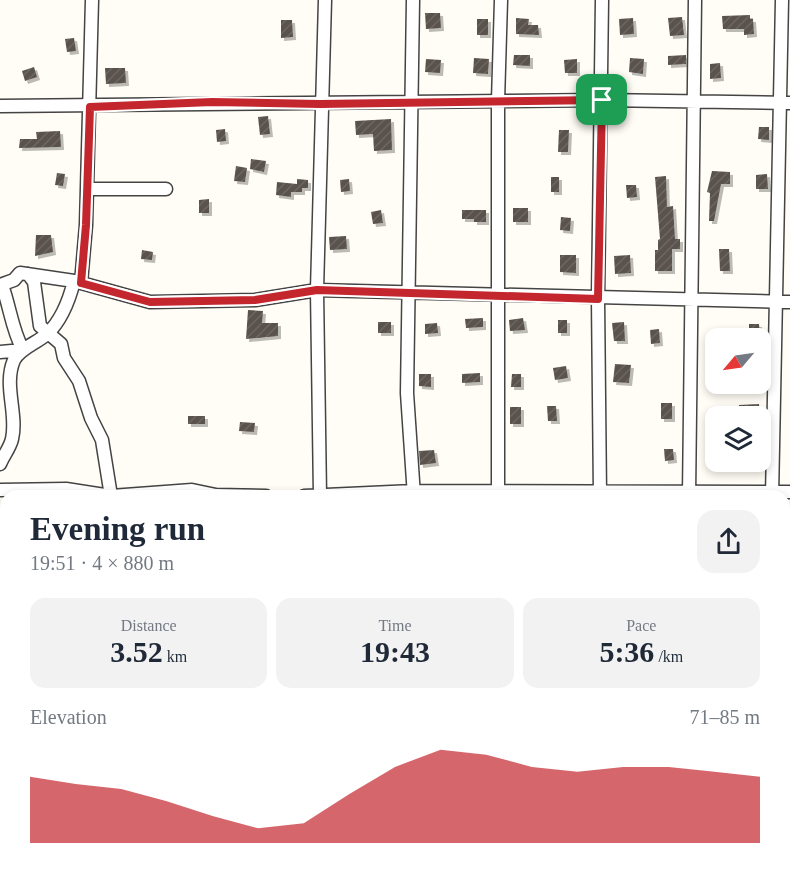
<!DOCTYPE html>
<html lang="en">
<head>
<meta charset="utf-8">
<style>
  :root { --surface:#fff; --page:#f2f2f3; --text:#1f2937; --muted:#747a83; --accent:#c4262e }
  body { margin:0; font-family:"Times New Roman",serif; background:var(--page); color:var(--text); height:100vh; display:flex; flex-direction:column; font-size:22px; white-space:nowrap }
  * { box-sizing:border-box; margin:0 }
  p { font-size:20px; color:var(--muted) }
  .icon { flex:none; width:33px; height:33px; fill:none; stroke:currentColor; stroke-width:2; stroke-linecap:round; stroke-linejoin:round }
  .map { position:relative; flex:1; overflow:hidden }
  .sheet { position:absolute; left:0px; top:490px; width:790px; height:386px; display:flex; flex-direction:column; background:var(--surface); border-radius:18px 18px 0 0; box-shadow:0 3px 9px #0003 }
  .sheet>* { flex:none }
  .needle { width:39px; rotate:241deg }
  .buttons { position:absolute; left:705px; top:328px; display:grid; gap:12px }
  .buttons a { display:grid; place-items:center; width:66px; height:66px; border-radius:12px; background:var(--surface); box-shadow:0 3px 9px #0003; font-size:30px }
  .pin { position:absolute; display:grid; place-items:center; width:51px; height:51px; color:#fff; margin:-26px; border-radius:12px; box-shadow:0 3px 9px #0006 }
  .round { display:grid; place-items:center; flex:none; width:63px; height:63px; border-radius:18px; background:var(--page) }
  .overview { display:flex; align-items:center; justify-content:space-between; height:102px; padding:0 30px }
  h1 { font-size:33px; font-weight:700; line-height:45px }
  .figures { display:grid; grid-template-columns:repeat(3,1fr); gap:9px; height:102px; padding:6px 30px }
  .figures div { display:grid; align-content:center; border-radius:15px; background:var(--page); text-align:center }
  .figures b { font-size:30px; font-weight:700 }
  .figures small { font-size:16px; font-weight:400 }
  .figures p { font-size:16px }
  .chart { height:168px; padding:12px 30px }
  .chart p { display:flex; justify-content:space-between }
  .chart svg { width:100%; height:108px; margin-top:6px; fill:var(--accent); opacity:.7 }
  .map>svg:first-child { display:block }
</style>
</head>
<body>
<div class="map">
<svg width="790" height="875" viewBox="0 0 790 875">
  <defs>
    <pattern id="building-hatch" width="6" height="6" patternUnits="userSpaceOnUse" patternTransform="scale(1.5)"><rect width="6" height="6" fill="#5a524d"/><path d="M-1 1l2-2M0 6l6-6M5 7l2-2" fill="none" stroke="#6d6662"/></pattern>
    <filter id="shadow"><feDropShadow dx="3" dy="3" stdDeviation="0" flood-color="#0004"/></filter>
  </defs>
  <rect width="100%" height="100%" fill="#fffdf5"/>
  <path fill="url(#building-hatch)" filter="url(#shadow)" d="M425,13h15l1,15 -15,1z
    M750,15v4h3l1,15 -10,1v-6h-21l-1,-13z
    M682,17l2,18 -14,1 -2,-18z
    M516,18l13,1 -1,6h10l1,10 -23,-1z
    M633,18l1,16 -14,1 -1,-16z
    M477,19h11v16h-11z
    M281,20h11l1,17 -12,1z
    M74,38l2,13 -9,1 -2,-13z
    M514,55h16v11l-17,-1z
    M686,55v9l-18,1v-9z
    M474,58l15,1 -1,15 -15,-1z
    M630,58l14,1 -1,15 -14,-2z
    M426,59l15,1 -1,13 -15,-1z
    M577,59v14h-12l-1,-13z
    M720,63l1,15 -11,1v-15z
    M34,67l3,10 -12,4 -3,-10z
    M105,68h20l1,15 -20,1z
    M268,116l2,18 -10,1 -2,-18z
    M391,119l1,31 -18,1 -1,-17 -17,1 -1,-14z
    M759,127h10v13l-11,-1z
    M225,129l1,12 -9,1 -1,-12z
    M559,130h10l-1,22h-10z
    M60,131l1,16 -42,1 1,-9h17l-1,-7z
    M251,159l15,2 -2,11 -14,-3z
    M236,166l11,2 -2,14 -11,-1z
    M712,171l18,1v12h-9l-7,37h-5l1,-28 -3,-1z
    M57,173l8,1 -2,12 -8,-1z
    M767,174l1,15h-12v-14z
    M666,176l1,31 6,-1 2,33h5v10h-8v22h-17v-21h3v-10l2,-1 -5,-62z
    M551,177h8v15h-8z
    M297,179l11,1v8h-6v4h-11v5l-15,-2 1,-13 20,2z
    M349,179l1,12 -9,1 -1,-12z
    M626,185h10l1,12 -10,1z
    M209,199v14h-10v-13z
    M513,208h15v14h-15z
    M381,210l2,13 -10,1 -2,-12z
    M462,210h24v12h-12v-3h-12z
    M561,217l10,1 -1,13 -10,-1z
    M36,235h15l2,17 -18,4z
    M346,236l1,13 -17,1 -1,-13z
    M719,249h10l1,22h-10z
    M142,250l11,2 -1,8 -11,-1z
    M560,255h16v18l-16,-1z
    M630,255l1,18 -16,1 -1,-18z
    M248,310l15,1 -1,12h16v13l-32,3z
    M483,318v9l-17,1 -1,-9z
    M523,318l2,12 -15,1 -1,-11z
    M558,320h9v13h-9z
    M378,322h13v11h-13z
    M624,322l1,19h-11l-2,-18z
    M437,323l1,10 -13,1v-10z
    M749,324h10l1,12h-11z
    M659,329l1,14 -9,1 -1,-14z
    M615,364l16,1 -2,18 -16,-1z
    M566,366l2,12 -13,2 -2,-12z
    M480,373v9l-18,1v-9z
    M419,374h12v13l-12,-1z
    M512,374h9v13h-10z
    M661,403h11v16h-11z
    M759,404l1,13h-22l1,-12z
    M547,406h9l1,15h-9z
    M510,407h11v17h-11z
    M188,416h17v8h-17z
    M240,422l15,1 -1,9 -15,-1z
    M664,449h9l1,11 -9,1z
    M434,450l2,13 -16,2 -1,-14z"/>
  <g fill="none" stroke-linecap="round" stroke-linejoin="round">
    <g stroke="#444" stroke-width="15">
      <path id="minor" d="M413,0l-6,393 7,103
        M0,106l602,-6 188,3
        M88,189h78
        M28,274l6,8 6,44 21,18 3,14 15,23 12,37 11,22 9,56
        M81,283l5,-58 6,-225
        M0,285l14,-5 6,-7 54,8 76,21 105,-2 62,-10 473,12
        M2,285c8,22 10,45 21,65
        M0,352l23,-2
        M0,464c3,-8 10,-16 12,-25 6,-25 -9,-54 2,-79 6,-12 23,-17 33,-26 15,-14 22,-33 27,-53
        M0,490l66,-1 45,7 81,-6 24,5 50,1
        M304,496l109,-5 377,1
        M320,496l-3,-206 8,-290
        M498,496v-395l3,-101
        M600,496l-2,-197 4,-299
        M689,496l6,-496
        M772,496l10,-496
        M784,557h6
        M0,696l6,-1
        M784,718h6
        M250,870l268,5
        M685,870v5
        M12,875l195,-5
        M599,875v-5
        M773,875v-5"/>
    </g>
    <use href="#minor" stroke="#fff" stroke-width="12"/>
  </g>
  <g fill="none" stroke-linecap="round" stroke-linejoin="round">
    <g stroke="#fff" stroke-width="12">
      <path id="route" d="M602,100l-4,199 -281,-9 -62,10 -105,2 -69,-19 5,-58 4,-118 122,-5 108,2z"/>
    </g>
    <use href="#route" stroke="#c4262e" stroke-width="8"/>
  </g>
</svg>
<div class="buttons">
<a><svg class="needle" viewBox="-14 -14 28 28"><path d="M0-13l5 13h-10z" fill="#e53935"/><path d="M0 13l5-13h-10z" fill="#747a83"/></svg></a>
<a><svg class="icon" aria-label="layers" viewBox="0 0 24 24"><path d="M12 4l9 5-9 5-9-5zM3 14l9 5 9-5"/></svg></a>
</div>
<div class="pin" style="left:602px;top:100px;background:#1e9e55"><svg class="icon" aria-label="arrive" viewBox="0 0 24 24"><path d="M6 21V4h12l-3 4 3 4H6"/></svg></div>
<section class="sheet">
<div class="overview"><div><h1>Evening run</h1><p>19:51 · 4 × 880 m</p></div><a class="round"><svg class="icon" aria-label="share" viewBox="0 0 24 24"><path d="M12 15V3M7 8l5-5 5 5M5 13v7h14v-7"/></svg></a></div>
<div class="figures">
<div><p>Distance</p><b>3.52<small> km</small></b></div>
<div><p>Time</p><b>19:43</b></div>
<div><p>Pace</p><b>5:36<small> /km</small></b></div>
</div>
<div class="chart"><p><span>Elevation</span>71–85 m</p>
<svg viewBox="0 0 160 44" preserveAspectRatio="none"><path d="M0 44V17L10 20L20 22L30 27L40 33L50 38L60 36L70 24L80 13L90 6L100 8L110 13L120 15L130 13L140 13L150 15L160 17V44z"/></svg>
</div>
</section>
</div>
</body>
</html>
